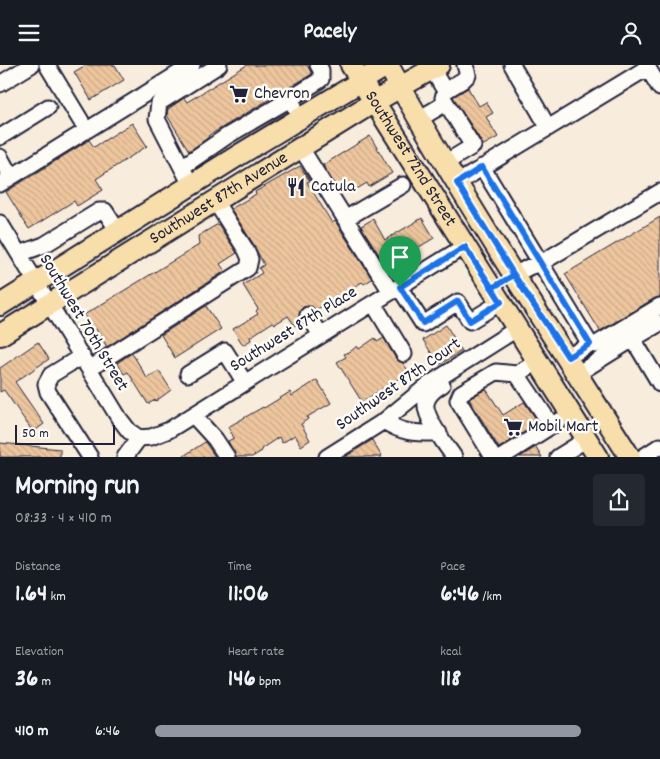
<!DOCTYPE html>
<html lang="en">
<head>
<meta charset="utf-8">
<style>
  :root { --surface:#171b24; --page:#242831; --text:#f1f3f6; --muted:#9ea1a6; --accent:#9495a2 }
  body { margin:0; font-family:Dekko,sans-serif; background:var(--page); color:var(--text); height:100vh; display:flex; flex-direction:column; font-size:19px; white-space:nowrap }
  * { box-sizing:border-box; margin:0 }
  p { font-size:16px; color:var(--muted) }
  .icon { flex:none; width:28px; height:28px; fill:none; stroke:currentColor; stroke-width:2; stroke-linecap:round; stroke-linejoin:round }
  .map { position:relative; height:392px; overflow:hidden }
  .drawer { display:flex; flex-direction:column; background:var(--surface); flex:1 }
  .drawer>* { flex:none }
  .scale { position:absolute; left:15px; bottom:12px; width:100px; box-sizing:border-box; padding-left:5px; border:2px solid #22223b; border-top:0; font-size:14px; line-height:18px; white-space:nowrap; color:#22223b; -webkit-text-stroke:4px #fdfcf7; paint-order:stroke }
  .pin { position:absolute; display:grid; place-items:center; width:42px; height:42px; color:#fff; margin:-51px -21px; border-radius:50% 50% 50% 0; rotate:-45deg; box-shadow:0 0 5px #0007 }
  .pin .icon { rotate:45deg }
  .round { display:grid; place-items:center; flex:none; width:52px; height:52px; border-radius:5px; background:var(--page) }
  .summary { display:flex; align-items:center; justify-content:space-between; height:85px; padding:0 15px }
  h1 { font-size:28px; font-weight:800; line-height:38px }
  .stats { display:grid; grid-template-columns:repeat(3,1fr); gap:8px; height:85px; padding:5px 15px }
  .stats div { display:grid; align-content:center }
  .stats b { font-size:25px; font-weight:800 }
  .stats small { font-size:14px; font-weight:400 }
  .stats p { font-size:14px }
  ul { padding:0 15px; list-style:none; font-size:16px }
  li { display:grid; grid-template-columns:80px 60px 1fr; align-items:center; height:38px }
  li i { height:12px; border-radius:6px; background:var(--accent) }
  header { display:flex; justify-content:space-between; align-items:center; height:65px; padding:0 15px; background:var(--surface); font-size:22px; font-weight:800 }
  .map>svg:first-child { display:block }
</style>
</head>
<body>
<header><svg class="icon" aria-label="menu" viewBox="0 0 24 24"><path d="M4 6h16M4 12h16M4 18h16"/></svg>Pacely<svg class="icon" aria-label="person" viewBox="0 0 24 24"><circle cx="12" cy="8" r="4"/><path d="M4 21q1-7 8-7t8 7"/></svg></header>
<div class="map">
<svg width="660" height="392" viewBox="0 0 660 392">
  <defs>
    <pattern id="building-back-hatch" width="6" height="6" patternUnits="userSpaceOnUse" patternTransform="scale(1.25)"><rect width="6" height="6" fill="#eec69e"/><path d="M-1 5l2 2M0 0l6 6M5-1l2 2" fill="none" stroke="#ccaa89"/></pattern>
  </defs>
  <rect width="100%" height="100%" fill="#f8ecdc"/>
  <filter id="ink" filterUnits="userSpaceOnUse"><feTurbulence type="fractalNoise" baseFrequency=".02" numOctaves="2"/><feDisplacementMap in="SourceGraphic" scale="10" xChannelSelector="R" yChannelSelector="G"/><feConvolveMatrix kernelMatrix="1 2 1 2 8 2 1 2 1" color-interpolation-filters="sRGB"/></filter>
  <g filter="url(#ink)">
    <path fill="url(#building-back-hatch)" stroke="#22223b" d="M86,0h29l9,15 -33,20 -17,-28z
      M247,0h60l5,9 -104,62 1,1 -20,14 -22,-36 1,-6 16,-11 3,4z
      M468,23l11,18 7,-4 7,11 -7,4 12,20 -16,9 -1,-5 -28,-44z
      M132,58l15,23 -51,33 7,11 -26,16 -3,-5 -45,28 -23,-37 83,-52 5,7z
      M370,71l22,37 -23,14 -2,-4 -17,10 -2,-5 -8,5 -17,-28z
      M300,101l10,15 -3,1 25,41 3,-2 37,58 -8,5 -2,-2 -46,28 -4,-4 -9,1 -4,8 2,7 -6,4 -7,-10 -13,8 -2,-2 -23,15 1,3 -8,5 -10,-16 25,-15 -2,-3 2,-2 -15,-24 19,-12 -3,-5 5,-3 -10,-20 -23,-36 25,-15 -1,-2z
      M660,152v80l-5,1 -55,33 -35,-57z
      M422,153l12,20 -25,15 -4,-5 -22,13 -22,-35 12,-7 12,21z
      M218,159l19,29 -17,11 5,7 -118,76 -11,-18 -2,2 -10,-16 115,-70 -1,-9z
      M206,241l15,23 -46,29 -14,-23z
      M446,260l16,26 -23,14 -16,-25z
      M375,273l2,4 7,-4 12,21 7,4 6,9 -47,30 -25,-40 9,-5 -2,-3 7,-3 6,-5 2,3z
      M38,277l11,17 -34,23 29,42 -11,8 -29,-42 -4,2v-24z
      M132,288l15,25 12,-7 12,19 -15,11 -1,-1 -7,4 -20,-32 -4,2 -7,-11z
      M317,315l14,23 -24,14 1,2 -7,5 9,16 -9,6 -6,-11 -13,8 -3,-6 -18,12 1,2 -10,6h-16l-8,-16 6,-3 -6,-11 35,-20 1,1 26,-16 2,4z
      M486,324l17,26 21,-13 15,21 -40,25 -30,-49z
      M372,375l10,17h-37z
      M205,377l10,15h-33z
      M0,378l60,6v8h-60z
      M536,382l6,10h-22z"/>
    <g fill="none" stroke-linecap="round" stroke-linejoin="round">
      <g stroke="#22223b" stroke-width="19">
        <path id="minor" d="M47,0l34,56
          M512,0l36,62
          M646,0l14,23
          M432,4l13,22 18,-11 5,-5 -3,-10
          M0,19l31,-19
          M445,26l-2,7 30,48 -28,17
          M294,41l-4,-7 27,-17 4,-3v-9l-3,-5
          M419,54l27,-16
          M0,72l48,-30
          M301,83l90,144
          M0,92l11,20
          M182,102l45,-31 63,-37
          M482,102l108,177
          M457,118l190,-115
          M0,119l192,-119
          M191,120l-34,-66 2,-16 60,-38
          M345,154l58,-34
          M0,158l119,195 10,13 10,7
          M19,189l25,-9 55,-34h6l13,20
          M514,210l15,-8 12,-4 119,-71
          M399,222l24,37 35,-22 12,19 31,-19
          M373,238l31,51
          M308,250l13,20
          M660,258l-27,16 27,45
          M82,291l-31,19 -5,9 2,8 42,65
          M568,292l22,-13 5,1 65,-39
          M538,296l-21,13 35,52
          M89,304l159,-101 2,-9 -4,-9 -31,-49
          M188,309l37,-23 20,32
          M577,309l56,-35
          M442,320c-7,4 -14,9 -16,18 -2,14 20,42 28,54
          M193,350l22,24 12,18
          M384,356c19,13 33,12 55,12
          M139,373l12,-1 18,-7 296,-184
          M125,392l14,-19
          M327,392l57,-36 44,-36 90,-57
          M493,392l-35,-57 3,-7 35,-21 21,2
          M502,392l57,-36
          M558,392l29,-18
          M643,392l17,-11"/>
      </g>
      <g stroke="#22223b" stroke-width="24">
        <g id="major">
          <path id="s1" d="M351,0l247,392"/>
          <path d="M388,0c75,134 159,262 242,392"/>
          <path d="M0,240l239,-150 149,-90"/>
          <path id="s2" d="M0,270l374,-233 65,-37"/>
        </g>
      </g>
      <use href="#minor" stroke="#fdfcf7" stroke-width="15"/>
      <use href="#major" stroke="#f8deab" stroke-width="20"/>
    </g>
  </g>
  <g fill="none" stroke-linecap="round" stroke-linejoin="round" filter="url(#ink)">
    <g stroke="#fff" stroke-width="10">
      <path id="route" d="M400,222l65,-40 27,41 22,-13 54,82 22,-13 -108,-177 -25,16 57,92 -22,13 9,14 -31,19 -12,-20 -35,22 -23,-36"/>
    </g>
    <use href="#route" stroke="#1a73e8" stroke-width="6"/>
  </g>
  <defs>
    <g id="supermarket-bare" transform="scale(1.5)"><path d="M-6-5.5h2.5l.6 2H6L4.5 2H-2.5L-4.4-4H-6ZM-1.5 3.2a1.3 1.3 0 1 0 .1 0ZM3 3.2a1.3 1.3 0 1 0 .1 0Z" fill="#22223b" stroke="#fdfcf7" stroke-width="2.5" paint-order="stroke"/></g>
    <g id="restaurant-bare" transform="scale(1.5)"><path d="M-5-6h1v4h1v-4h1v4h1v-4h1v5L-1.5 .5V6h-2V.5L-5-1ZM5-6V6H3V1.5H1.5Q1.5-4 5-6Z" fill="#22223b" stroke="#fdfcf7" stroke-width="2.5" paint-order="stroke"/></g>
  </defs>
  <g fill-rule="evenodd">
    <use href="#supermarket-bare" x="239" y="29"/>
    <use href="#restaurant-bare" x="296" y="122"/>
    <use href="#supermarket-bare" x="513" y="362"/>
  </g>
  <g text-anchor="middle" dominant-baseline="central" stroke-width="5" stroke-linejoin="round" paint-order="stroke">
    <g font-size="18" fill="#22223b" stroke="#fdfcf7" text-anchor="start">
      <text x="254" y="29">Chevron</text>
      <text x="311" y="122">Catula</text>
      <text x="528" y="362">Mobil Mart</text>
    </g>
    <g font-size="18" fill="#22223b" stroke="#fdfcf7">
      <text stroke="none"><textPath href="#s1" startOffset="111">Southwest 72nd Street</textPath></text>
      <text stroke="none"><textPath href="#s2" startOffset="258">Southwest 87th Avenue</textPath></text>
      <text transform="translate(83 258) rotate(59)">Southwest 70th Street</text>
      <text transform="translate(294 265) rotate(-32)">Southwest 87th Place</text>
      <text transform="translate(399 320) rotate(-35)">Southwest 87th Court</text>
    </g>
  </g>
</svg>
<div class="scale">50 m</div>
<div class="pin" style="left:400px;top:222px;background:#1e9e55"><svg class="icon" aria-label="arrive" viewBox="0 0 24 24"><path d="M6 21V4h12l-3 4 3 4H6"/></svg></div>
</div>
<section class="drawer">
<div class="summary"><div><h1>Morning run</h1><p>08:33 · 4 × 410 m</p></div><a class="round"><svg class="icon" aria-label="share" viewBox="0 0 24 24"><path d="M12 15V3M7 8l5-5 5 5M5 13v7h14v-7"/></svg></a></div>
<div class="stats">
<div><p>Distance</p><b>1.64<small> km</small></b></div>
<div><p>Time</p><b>11:06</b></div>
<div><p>Pace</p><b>6:46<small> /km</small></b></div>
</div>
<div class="stats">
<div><p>Elevation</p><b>36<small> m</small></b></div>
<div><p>Heart rate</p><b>146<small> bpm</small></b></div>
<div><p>kcal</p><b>118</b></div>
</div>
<ul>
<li><b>410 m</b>6:46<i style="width:87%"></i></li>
</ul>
</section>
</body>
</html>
